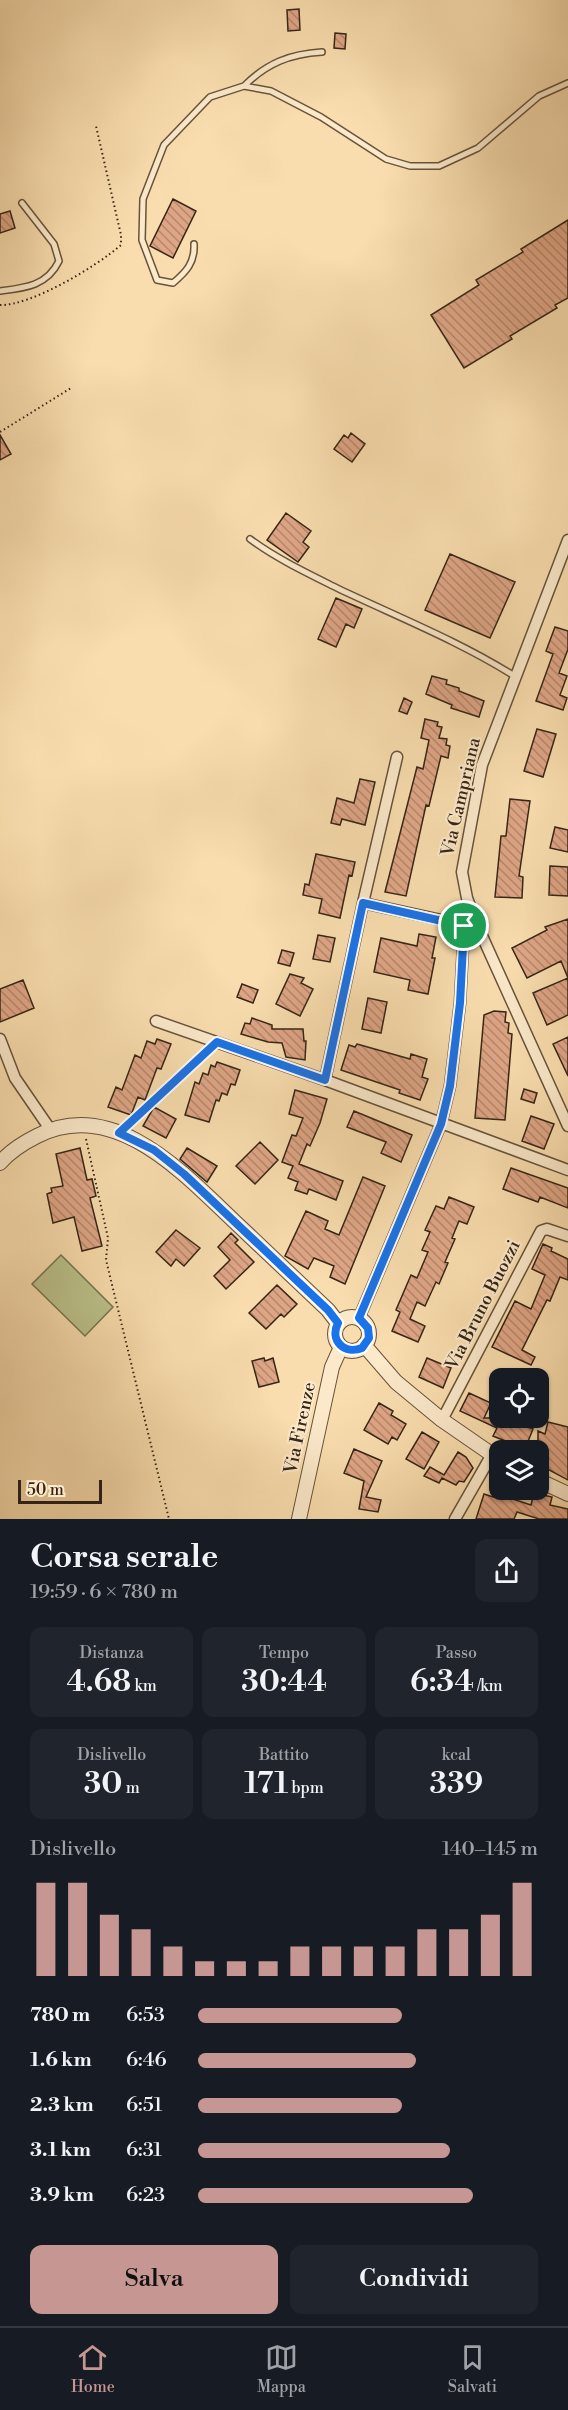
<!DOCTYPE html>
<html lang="it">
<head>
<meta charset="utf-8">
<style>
  :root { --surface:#171b24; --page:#20242c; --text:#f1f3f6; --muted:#9ea1a6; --line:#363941; --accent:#c59692 }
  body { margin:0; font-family:"Libre Bodoni",serif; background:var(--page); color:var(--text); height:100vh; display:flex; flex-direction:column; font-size:22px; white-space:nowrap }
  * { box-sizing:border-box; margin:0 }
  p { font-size:20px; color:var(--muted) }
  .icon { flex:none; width:33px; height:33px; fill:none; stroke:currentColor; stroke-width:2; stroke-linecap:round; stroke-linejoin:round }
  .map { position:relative; height:1519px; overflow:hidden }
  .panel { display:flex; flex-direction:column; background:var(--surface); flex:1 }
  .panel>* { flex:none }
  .tools { position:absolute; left:489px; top:1368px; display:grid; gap:12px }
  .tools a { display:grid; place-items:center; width:60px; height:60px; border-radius:12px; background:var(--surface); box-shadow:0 2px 4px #0004; font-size:30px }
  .scale { position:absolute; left:18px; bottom:15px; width:84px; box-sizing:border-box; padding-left:6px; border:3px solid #362516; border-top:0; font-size:16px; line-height:21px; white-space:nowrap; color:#362516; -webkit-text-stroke:4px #fbe9ca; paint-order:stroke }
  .pin { position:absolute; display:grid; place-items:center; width:51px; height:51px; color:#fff; margin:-26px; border:3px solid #fff; border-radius:50%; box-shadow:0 2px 6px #0007 }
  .round { display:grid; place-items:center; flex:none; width:63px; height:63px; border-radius:12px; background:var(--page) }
  .head { display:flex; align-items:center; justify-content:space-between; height:102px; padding:0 30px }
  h1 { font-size:33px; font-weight:600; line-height:45px }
  .metrics { display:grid; grid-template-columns:repeat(3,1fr); gap:9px; height:102px; padding:6px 30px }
  .metrics div { display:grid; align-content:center; border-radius:12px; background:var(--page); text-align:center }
  .metrics b { font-size:30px; font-weight:600 }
  .metrics small { font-size:16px; font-weight:400 }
  .metrics p { font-size:16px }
  .chart { height:168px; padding:12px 30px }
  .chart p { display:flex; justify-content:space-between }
  .chart svg { width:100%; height:108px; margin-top:6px; stroke:var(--accent); stroke-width:6 }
  .cta { display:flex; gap:12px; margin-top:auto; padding:12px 30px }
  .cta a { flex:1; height:69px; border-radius:12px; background:var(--accent); color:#111; font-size:24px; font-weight:600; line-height:69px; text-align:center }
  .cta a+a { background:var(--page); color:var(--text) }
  ul { padding:0 30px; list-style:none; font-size:20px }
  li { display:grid; grid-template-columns:96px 72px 1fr; align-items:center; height:45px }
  li i { height:15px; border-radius:8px; background:var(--accent) }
  .tab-bar { display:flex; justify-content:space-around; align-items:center; height:84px; border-top:2px solid var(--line); background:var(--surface); font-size:16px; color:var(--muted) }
  .tab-bar a { display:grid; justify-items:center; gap:3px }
  .tab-bar .current { color:var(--accent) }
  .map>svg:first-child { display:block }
</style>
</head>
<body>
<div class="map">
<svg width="568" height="1519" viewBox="0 0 568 1519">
  <defs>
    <pattern id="building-back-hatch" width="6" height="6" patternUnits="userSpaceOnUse" patternTransform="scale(1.5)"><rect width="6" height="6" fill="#dfa686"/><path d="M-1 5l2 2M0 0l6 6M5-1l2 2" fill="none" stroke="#b6876d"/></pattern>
  </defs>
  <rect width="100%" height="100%" fill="#f9ddae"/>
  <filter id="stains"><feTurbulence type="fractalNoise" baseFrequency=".00333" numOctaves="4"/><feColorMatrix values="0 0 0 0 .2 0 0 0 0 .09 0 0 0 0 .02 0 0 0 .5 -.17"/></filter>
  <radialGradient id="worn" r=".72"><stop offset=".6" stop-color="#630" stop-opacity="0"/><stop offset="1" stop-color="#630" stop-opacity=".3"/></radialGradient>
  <path fill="#bbc28c" stroke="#787451" stroke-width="1.5" d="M61,1255l52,52 -28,29 -53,-52z"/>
  <path fill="url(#building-back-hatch)" stroke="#362516" stroke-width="1.5" d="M299,9l1,21 -12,1 -1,-21z
    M335,33l11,1 -1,15 -11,-1z
    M173,199l23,12 -23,47 -23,-12z
    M10,211l5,17 -15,5v-19z
    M568,220v78l-13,7 2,3 -47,28 2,3 -48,29 -33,-53 48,-30 -3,-5 47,-28 -2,-3z
    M351,433l14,11 -13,18 -18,-13 10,-14 4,3z
    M0,435l11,19 -11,6z
    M286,513l25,18 -8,11 6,5 -11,15 -31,-22z
    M450,554l65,28 -25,56 -65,-28z
    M336,598l26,11 -8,19 -8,-4 -10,23 -18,-8z
    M555,627l13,4v18l-9,24 8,3 -7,19 7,3 -4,12 -27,-9 17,-47 -7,-3z
    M432,676l15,4 -1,4 13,4v3l25,10 -5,16 -28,-9 1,-3 -26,-11z
    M404,698l8,4 -5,12 -8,-3z
    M425,719l13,3 -1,4 5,1 -3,11 8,1 -1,6 4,1 -2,12 -7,-2 -12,50 -3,-1 -20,91 -21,-4 32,-125 6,2 6,-29 -8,-2z
    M537,729l19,5 -13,43 -19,-6z
    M360,779l15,3 -10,43 -23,-6 -2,6 -9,-2 6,-25 17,5z
    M510,799l20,2 -11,75 4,1 -1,21 -27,-1 6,-61h5z
    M555,827l13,3v22l-18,-4z
    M316,854l39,8 -3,14 -3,-1 -9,43 -21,-5 3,-14 -19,-4 2,-11 4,1z
    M550,866l18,1v29l-19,-1z
    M568,919v59l-7,-17 -34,17 -15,-30 35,-18 -2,-3z
    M419,934l17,3 -4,21h3l-7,36 -20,-4 2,-10 -36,-8 7,-34 36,8z
    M318,935l17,3 -5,24 -17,-3z
    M282,950l12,3 -4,13 -12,-3z
    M290,974l14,4 -3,5 12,6 -13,27 -24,-12z
    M568,978v37l-21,10 -14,-32z
    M23,980l11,28 -34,14v-33z
    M242,984l16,6 -5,13 -16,-6z
    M368,998l19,4 -6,31 -19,-4z
    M494,1011l12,1 -1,10 4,1 -1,10 4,1 -7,86 -30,-2 9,-103z
    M252,1018l20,7v4h31l1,12h2l-1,19 -19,-3 -4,-14 -14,-1 -27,-8 4,-11 5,1z
    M568,1037v39l-15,-32z
    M157,1039l14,5 -10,25 -4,-1 -12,32 -7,-3 -7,18 -23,-8 8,-20 6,3 13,-35 6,3 6,-17 8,3z
    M357,1044l53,15 1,-5 16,5 -5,18 6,2 -8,21 -21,-7 1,-3 -59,-20 8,-25 6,2z
    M217,1062l23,8 -5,15 -4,-1 -4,11 -5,-2 -3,8 -3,-1 -7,22 -24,-7 10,-33 4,2 4,-11 5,2 3,-10 4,2z
    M524,1089l13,4 -3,10 -13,-4z
    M295,1090l32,9 -7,24 -10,23 -3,-2 -8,20 44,17 -7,19 -27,-11 -2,5 -12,-4 3,-8 -10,-4 5,-12 -11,-4 10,-27 4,1 7,-18 -14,-4z
    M154,1107l22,12 -10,19 -23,-12z
    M354,1111l58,24 -11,27 -20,-9 5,-11 -39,-15z
    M531,1116l23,8 -10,25 -22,-8z
    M260,1142l18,18 -23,24 -19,-18z
    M80,1148l7,32 5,-1 4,17 -6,2 12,48 -20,5 -8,-34 -21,6 -6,-29 5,-2 -1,-4 12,-2 -7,-32z
    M187,1148l30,18 -10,16 -27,-23z
    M511,1168l57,20v20l-28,-11 -2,5 -35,-13z
    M363,1177l22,9 -40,98 -15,-7 4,-11 -20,-8 -6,11 -23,-13 21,-45 22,10 -3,8 14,6z
    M449,1197l25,10 -7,17 -8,-3 -7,17 3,1 -10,23 3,1 -9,21 -3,-2 -11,24 -8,-4 -7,17 15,7 -7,16 -26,-11 8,-19 -4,-2 15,-35 6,3 11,-26 -6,-2 8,-18 -5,-2 11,-24 8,3z
    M176,1230l24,18 -16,18 -8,-7 -5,7 -15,-14z
    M231,1233l7,7 -3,3 19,19 -28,27 -12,-13 16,-16 -12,-13z
    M543,1244l9,4 -1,3 17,8v21l-8,-3 -10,24 -3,-1 -25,50 13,7 -4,8 -39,-18 23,-46 16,8 14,-34 -13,-6z
    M277,1285l20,19 -13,13 -3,-3 -15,15 -17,-16z
    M264,1358l1,3 8,-3 6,24 -20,5 -7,-26z
    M427,1358l24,10 -8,20 -24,-11z
    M469,1393l22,10 -7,15h21l28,11 -8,20 -32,-13 4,-8 -37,-17z
    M379,1403l14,8 -2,4 15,9 -9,16 -5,-3 -4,7 -24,-14z
    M548,1422l20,5v53l-30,-16v-33l7,3z
    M422,1432l17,10 -15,27 -18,-10z
    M354,1449l28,12 -16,36 15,3 -3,12 -19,-3 5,-28 -20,-8z
    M458,1452l8,5 7,11 -9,14 -5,-1 -3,4 -14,-7 -3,5 -15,-7 6,-9 14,8z
    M494,1493l37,12 3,-12 18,4 -2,8 18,4v10h-29l-22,-7 -3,7h-38l8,-25 9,3z"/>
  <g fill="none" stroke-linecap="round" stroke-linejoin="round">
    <g stroke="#67533c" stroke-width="8">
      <path id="service" d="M244,86c23,-23 46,-32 78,-34
        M194,244c1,19 -8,28 -21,39l-16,-3 -15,-40 1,-41 21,-54 46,-48 34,-11 27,5 50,26 65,42 24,7h29l39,-18 61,-52 29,-13
        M0,291c25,-3 47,-5 59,-30l-5,-17 -32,-41
        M250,539c27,20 59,35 89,50 59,28 122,53 177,88"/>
    </g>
    <g stroke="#67533c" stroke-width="13">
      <path id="minor" d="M568,540l-86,225 -20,107 5,26 11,29 90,199
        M363,903l106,23
        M156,1021l169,59 243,90
        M0,1039l15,39 35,51
        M325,1080l38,-177 34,-146
        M359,1318l82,-194 9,-38 10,-83 4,-77
        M442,1420l99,-189 6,-2 21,7
        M455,1519l36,-63"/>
    </g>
    <g stroke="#67533c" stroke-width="16">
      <path id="tertiary" d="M0,1163c10,-12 23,-20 37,-27 77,-40 147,38 198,86 31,29 62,59 93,88l10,13
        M335 1334a17 17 0 1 1 34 0a17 17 0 1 1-34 0Z
        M364,1345l32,37 46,38 58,40
        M538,1480l30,14
        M299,1519l33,-152 9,-20"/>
    </g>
    <path stroke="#362516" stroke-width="2" stroke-dasharray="1.5 3" stroke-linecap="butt" d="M0,305c31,1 97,-39 121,-60v-10l-25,-109
      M0,432l71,-44
      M128,1125l79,-74
      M86,1139l22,99 -2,22 63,259"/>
    <use href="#service" stroke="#fbe9ca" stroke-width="5"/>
    <use href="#minor" stroke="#fbe9ca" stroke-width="10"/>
    <use href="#tertiary" stroke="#fbe9ca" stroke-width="14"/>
  </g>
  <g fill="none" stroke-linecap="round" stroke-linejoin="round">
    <g stroke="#fff" stroke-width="12">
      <path id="route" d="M363,903l101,23 -4,77 -10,83 -9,38 -82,194 9,10 1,10 -7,10c-17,7 -33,-7 -24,-25l-10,-13 -144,-136 -30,-24 -35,-17 98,-91 108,38z"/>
    </g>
    <use href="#route" stroke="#1a73e8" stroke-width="8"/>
  </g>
  <g text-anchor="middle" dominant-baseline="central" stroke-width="4.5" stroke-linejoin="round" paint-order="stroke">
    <g font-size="18" fill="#362516" stroke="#fbe9ca">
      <text transform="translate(461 797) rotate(-77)">Via Campriana</text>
      <text transform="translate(483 1305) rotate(-63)">Via Bruno Buozzi</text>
      <text transform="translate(300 1428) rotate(-78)">Via Firenze</text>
    </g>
  </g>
  <rect width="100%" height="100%" filter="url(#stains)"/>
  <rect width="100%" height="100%" fill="url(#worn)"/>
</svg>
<div class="tools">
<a><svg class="icon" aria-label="locate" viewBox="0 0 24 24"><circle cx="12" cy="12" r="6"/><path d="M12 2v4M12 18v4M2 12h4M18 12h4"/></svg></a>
<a><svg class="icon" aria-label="layers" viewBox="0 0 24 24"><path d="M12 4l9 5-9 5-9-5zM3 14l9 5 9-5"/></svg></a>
</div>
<div class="scale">50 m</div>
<div class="pin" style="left:464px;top:926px;background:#1e9e55"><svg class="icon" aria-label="arrive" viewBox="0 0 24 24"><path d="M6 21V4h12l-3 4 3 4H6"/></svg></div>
</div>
<section class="panel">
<div class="head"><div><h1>Corsa serale</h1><p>19:59 · 6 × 780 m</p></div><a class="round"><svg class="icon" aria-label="share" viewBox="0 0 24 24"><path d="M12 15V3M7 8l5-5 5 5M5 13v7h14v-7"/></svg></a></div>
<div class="metrics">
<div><p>Distanza</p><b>4.68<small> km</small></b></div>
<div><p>Tempo</p><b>30:44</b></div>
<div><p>Passo</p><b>6:34<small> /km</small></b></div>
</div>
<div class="metrics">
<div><p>Dislivello</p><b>30<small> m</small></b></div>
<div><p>Battito</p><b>171<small> bpm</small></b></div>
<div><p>kcal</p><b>339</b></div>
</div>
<div class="chart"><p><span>Dislivello</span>140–145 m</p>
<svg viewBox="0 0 160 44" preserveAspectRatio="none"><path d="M5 44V6M15 44V6M25 44V19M35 44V25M45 44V32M55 44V38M65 44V38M75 44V38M85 44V32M95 44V32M105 44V32M115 44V32M125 44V25M135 44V25M145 44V19M155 44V6"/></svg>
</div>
<ul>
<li><b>780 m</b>6:53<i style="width:60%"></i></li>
<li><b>1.6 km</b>6:46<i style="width:64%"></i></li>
<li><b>2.3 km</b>6:51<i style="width:60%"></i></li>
<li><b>3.1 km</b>6:31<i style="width:74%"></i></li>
<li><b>3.9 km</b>6:23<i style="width:81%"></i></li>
</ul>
<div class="cta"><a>Salva</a><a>Condividi</a></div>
</section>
<nav class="tab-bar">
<a class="current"><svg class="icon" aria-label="home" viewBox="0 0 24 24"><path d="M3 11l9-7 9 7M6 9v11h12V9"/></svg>Home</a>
<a><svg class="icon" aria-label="map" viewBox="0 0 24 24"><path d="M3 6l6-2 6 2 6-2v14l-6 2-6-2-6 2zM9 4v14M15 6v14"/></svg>Mappa</a>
<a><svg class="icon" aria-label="saved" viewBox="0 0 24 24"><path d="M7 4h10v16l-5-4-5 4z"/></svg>Salvati</a>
</nav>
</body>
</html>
